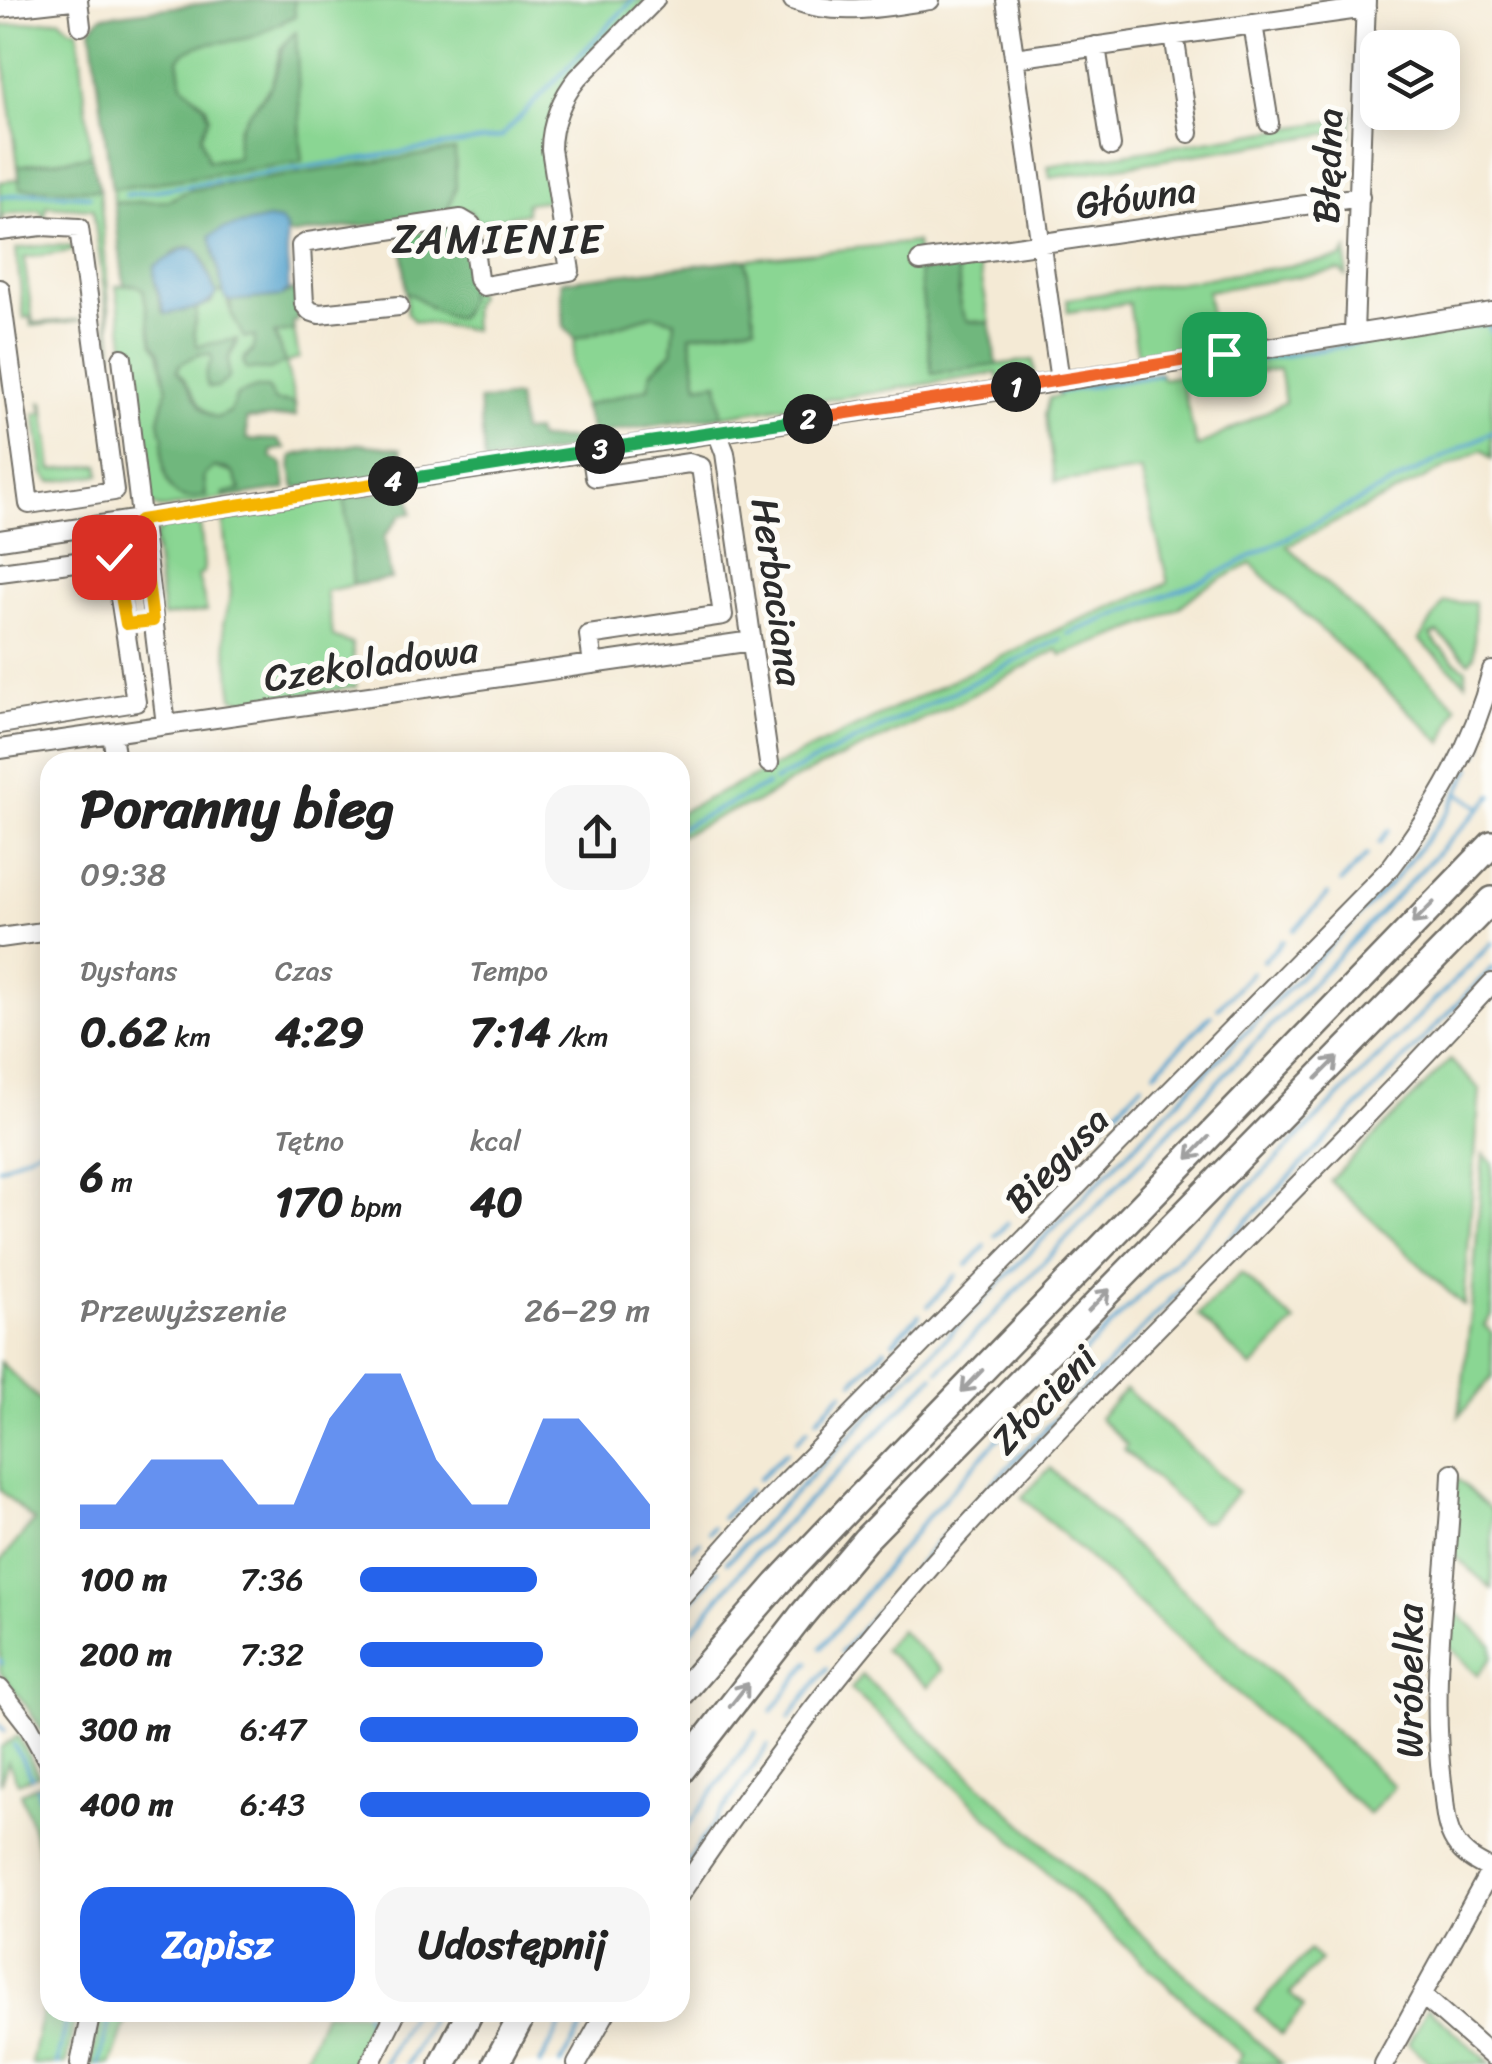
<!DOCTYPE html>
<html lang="pl">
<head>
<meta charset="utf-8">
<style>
  :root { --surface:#fff; --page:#f6f6f6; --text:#222; --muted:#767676; --accent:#2563eb }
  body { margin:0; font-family:Sriracha,sans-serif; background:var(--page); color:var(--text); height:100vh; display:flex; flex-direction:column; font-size:38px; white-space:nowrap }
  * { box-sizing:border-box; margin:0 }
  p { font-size:32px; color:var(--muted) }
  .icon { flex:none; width:55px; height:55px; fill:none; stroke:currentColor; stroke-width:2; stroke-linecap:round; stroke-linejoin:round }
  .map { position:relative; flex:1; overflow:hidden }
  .sheet { position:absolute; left:40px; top:752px; width:650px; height:1270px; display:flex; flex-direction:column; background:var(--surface); border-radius:30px; box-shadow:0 5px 25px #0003 }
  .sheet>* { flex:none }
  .tools { position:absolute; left:1360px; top:30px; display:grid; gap:20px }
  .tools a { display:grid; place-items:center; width:100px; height:100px; border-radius:20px; background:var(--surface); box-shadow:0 5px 25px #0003; font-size:50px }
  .pin { position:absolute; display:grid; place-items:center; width:85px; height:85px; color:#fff; margin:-42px; border-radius:20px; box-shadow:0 5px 15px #0006 }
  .km { position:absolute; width:50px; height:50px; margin:-25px; border-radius:50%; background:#222; color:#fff; font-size:28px; line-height:50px; text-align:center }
  .round { display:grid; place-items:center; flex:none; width:105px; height:105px; border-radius:30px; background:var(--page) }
  .headline { display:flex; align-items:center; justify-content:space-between; height:170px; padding:0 40px }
  h1 { font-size:55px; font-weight:700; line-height:75px }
  .figures { display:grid; grid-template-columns:repeat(3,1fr); gap:15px; height:170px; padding:10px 40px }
  .figures div { display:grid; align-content:center }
  .figures b { font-size:42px; font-weight:700 }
  .figures small { font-size:28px; font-weight:400 }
  .figures p { font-size:28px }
  .chart { height:280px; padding:20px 40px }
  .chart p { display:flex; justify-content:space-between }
  .chart svg { width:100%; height:180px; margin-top:10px; fill:var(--accent); opacity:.7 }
  .cta { display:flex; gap:20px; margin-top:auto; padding:20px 40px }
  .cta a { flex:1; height:115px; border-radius:30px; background:var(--accent); color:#fff; font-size:40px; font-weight:700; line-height:115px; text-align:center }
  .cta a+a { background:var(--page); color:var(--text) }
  ul { padding:0 40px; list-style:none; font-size:32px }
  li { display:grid; grid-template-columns:160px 120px 1fr; align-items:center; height:75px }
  li i { height:25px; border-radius:12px; background:var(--accent) }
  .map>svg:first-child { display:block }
</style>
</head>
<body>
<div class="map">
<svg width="1492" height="2064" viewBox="0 0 1492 2064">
  <rect width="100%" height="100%" fill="#fdfcf7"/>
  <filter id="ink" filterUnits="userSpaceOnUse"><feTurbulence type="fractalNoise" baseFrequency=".01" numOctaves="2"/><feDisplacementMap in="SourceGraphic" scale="20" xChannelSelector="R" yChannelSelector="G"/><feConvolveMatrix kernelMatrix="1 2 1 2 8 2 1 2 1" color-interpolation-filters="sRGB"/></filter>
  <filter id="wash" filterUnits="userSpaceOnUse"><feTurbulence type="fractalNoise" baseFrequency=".0048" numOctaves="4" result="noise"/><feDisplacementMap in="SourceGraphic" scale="40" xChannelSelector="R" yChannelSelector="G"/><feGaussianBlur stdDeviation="2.25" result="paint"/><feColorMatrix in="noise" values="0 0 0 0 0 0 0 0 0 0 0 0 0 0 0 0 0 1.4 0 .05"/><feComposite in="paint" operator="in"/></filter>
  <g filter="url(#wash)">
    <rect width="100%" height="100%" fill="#f4ead5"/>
    <path fill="#8ad693" stroke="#5a805f" stroke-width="2.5" d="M294,0h354l-80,83 -17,117 -25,3v10l-47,9 -9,-12 -24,4 6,-15 -138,-27 -124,18 -23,11 -53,2 -2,-14 189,-28 -20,-114 -9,37 -33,43v30l-31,4 -7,-25 8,-19 -3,-11 -24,-22 -4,-25c18,-21 49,-15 74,-22 15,-5 28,-16 43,-21z
      M60,19l11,10h7l13,127 -73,10 -18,-140z
      M1352,111l-1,25 -6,-5 -295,47 -2,-12 297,-47z
      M19,179l1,9 80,2 13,166 -20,-147 -47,-3 -1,15 -5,-11 -38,5 1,10 -3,1v-44z
      M916,242l16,131 101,-13 2,13 -14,6 -22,2 -2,-8 -275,43 -4,-33 -20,2 -8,-50 65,-10 -9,-66z
      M46,245l26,1v5l-48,7 9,65 48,-3 -50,6 -1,-9 -6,1 -8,-69z
      M1347,250l-1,26 -6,-6 -133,21 8,55 -77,11 -9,-54 -61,9 -1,-13 274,-41z
      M979,264l11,59 -22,-2c-15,-16 -4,-35 -12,-54z
      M137,285l6,4 10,54 6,9 8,37 -8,31 5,14v25l42,37 -2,-20 10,-9 19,6 8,18 -17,3 1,4 -62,11 -15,-5 -32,-218z
      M470,288l7,6 -5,14 1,22 -59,-9 -7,-8 -1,-21 13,5 11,11 34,-1z
      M224,292l8,23 23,21 -1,12 -8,8 35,-8 -7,-15 20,-3 5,28 -13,5 9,40 -20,-2 -5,-6h-33l-7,17 -13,6c-22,-7 -25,-34 -40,-47 5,-14 20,-17 34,-17l18,19 -1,-14 9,-15 -40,2 -3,-14 3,-24 14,-5 5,-10z
      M653,315l22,5 -3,32 -21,20 -3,16 -65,18 -11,-41 3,-26z
      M1485,321l7,4v134l-10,-9 -195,96 170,160 -14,37 -192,-179 -49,25 -22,18 -28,15 -90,33 -5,-5 -110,58 -150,70 -41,25 -28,9 -48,24v-24l385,-186 103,-43 -27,-112 -86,11 -10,-68 4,-16 10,-2 -1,-8 102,-15 2,6 18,-3 17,71 88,-45 -6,-33 -68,11 -15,-6 2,-7z
      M41,402h3l8,68 47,-5 1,10 -49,7 -7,-8 -9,-60 8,-1z
      M344,498l9,87 -27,6 7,46 19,7 4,43 -108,15 -15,-4 -10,-74 8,-30 -8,-70 5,-7z
      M200,521l4,45 -1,7 -5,3 9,35 -44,6 -9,-79 9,-12z
      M1444,602l31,1 -1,53 -5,6 -31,-29 -8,2c7,11 24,27 36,34v14l-47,-43z
      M1450,1060l30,29 -16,217 -134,-125z
      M1483,1154l9,8v152l-8,11 8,8v44l-33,39 12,-102z
      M1241,1273l54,49 -43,46 -54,-53z
      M0,1362l50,48v334l-24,-39 -26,-33v-110l34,-41 -34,-31z
      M1126,1389l112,103 -29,29h-9l-76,-72 3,-4 -28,-27z
      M1050,1468l344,318 -25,28 -347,-317z
      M1456,1478l36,33v78l-42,-37z
      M1445,1602l47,43v12l-14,18 -34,-33z
      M900,1630l42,40 -14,17 -45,-38z
      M862,1675l394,365 26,24h-46l6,-9 -391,-366z
      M18,1736l21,39 -21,8 -10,-21 -8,22v-36z
      M43,1783l7,18v123c-4,-45 -13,-87 -29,-131z
      M1309,1950l11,10 -30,34 14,13 -22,28 -26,-25z
      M50,1976v36l26,1 -10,51h-35z
      M1428,2008l63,56h-60l-23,-21z
      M101,2013h28l-18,51h-20z
      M324,2013h47l3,16 -16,35h-56z"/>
    <path fill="#6fb77d" stroke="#4d7154" stroke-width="2.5" d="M232,0h62l1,16c-15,5 -28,16 -43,21 -24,8 -56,1 -74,22l4,25 23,22 4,11 -8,19 7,25 30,-4c-8,-41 22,-46 35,-76 9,-20 3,-35 23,-49l6,130 -190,27 -21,-161 11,-12z
      M455,150l1,37 -10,27 -154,21 -6,-3v-4c-27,-2 -51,-5 -76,8l14,56 -8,1c-5,-12 -9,-27 -15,-38 -15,-24 -40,10 -47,23l8,33 3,3 32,-6 -3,24 3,14 40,-7 -9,20 1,19 -11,9h-10c-5,-12 -1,-17 4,-28l-1,-5h-12l-20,11 -2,6c15,13 18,40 40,47l13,-6 7,-17 19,-7h12l7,13 20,2 1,13 -50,3 1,20 31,1 7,8 -14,3 1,7 11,6 3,25 -61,9 -1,-5 17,-3 -8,-17 -6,-4 -13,-2 -10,9 2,20c-8,1 -17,4 -25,1 -20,-9 -20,-45 -17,-62l-3,-3 -2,-12 8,-31 -8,-37 -6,-9 -10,-54 -7,-4h-12l-10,-82 54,-2 22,-11z
      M91,156l9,34 -80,-2 -2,-22z
      M457,226l8,6c3,26 11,67 -7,86 -22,-2 -33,-18 -52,-26l-4,-57z
      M746,259l9,66 -65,10 8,50 20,-3 4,34 -129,18 -10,-28 65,-18 3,-15 21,-21 3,-31 -22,-6 -78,24 -11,-13 -3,-45z
      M956,267c8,19 -4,38 12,54l22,2 7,42 -65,9 -13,-103z
      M296,289l2,32 -5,1 1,8 -20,4 11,28 -15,8 -24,-1 -3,-8 9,-9 3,-15 -11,1 -12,-23 -2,-14 51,-5z
      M517,397l5,35 14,-1 2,8h42l-2,10 -93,14 -6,-62z
      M358,444l43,5 3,26 -109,13 -4,-18 1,-14c22,-7 44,-7 66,-12z
      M408,488l4,25 -11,2 -17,22 7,42 -38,6 -9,-87z"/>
    <path fill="#55a3ce" stroke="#40677c" stroke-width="2.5" d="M268,219l13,2 5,7 3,62 -8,6 -51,5 -5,-3 -15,-62 13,-7z
      M193,248l6,4 17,41c-8,18 -34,17 -51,21l-11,-36v-11l29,-18z"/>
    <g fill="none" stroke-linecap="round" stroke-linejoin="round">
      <path stroke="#55a3ce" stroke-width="4" d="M126,195l375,-58 132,-137
        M0,197l34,-4 56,3
        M1200,369l285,-45 4,2 3,7
        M1059,392l99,-17
        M1068,634l139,-55 285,-147
        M1478,754l4,-9
        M774,781l286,-142
        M1458,792l23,16 11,-12
        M680,828l87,-43
        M1379,843l10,-13
        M1341,882l26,-27
        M1294,930l34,-36
        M1263,961l20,-20
        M1218,1008l34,-36
        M1155,1072l56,-57
        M1117,1110l25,-26
        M1078,1151l28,-30
        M0,1168l50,-25
        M1051,1178l17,-17
        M1034,1196l7,-7
        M1018,1212l8,-8
        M995,1236l13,-13
        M967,1265l18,-19
        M928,1306l28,-30
        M893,1342l26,-27
        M939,1371l542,-563
        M853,1382l32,-33
        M817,1419l26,-27
        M797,1441l11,-12
        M759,1479l27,-27
        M722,1518l27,-28
        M709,1532l4,-5
        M692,1549l8,-7
        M727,1562l667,-682 54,-68 23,-44
        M680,1564l5,-6
        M680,1615l38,-45
        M680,1645l71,-87 183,-182
        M821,1648l105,-129 71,-79 495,-497
        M841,1652l117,-133 534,-551
        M0,1660l2,3
        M772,1711l37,-49
        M789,1718l38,-50
        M0,1725l5,6
        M14,1745l18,32
        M37,1788l13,48
        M680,1837l76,-105
        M680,1872l88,-127
        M365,2012l3,17
        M57,2064l10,-52
        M99,2064l12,-52
        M384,2064l28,-52
        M407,2064l27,-52
        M540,2064l28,-52
        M561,2064l30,-52"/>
    </g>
  </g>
  <g filter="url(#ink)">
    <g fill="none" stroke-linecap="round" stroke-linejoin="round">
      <g stroke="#716e66" stroke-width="22">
        <path id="minor" d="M78,0l3,26
          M793,0c44,17 92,7 137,0
          M1006,0l54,381
          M0,8l72,-8
          M1253,24l16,99
          M1174,35l15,98
          M1096,46l15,100
          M1015,58l351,-50
          M0,231l42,-5 37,2 35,263 -85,13 -29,-215
          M920,261l440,-64
          M399,306l-80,8 -9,-3 -6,-7 -3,-58 7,-4 153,-23 10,6 7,54 6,7 86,-15 -19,-122c0,-25 11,-52 27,-71l77,-78
          M1354,333l12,-333
          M122,358l44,367
          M717,432l8,21 44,310
          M591,451l4,26 94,-14 12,4 22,148 -134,20 4,29
          M0,540l1042,-156 450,-72
          M0,572l114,-15 22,145 -136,22
          M112,733l4,29
          M0,749l752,-108
          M0,938l50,-7
          M1452,1473c-4,103 -23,206 -10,309 3,20 2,43 13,60 9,14 23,21 37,28
          M680,1598l89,-99 622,-632c46,-61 82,-121 101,-196
          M0,1689l28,36 22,40
          M680,1894c84,-126 177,-247 279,-359 173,-189 360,-364 533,-552
          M1422,1995l70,61
          M80,2064l11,-52
          M370,2064l26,-52
          M577,2064l29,-52
          M1384,2064l108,-196"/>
      </g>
      <g stroke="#716e66" stroke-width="30">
        <path id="highway" d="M680,1695l97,-111 74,-78 641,-662
          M680,1772l122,-157 63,-75 627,-640
          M443,2064l27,-52
          M496,2064l28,-52"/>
      </g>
      <use href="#minor" stroke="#fff" stroke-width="18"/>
      <use href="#highway" stroke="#fff" stroke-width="25"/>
    </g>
    <defs><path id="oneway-shaft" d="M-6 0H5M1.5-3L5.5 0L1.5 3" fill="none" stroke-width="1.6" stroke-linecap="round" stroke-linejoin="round" transform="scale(2.5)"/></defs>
    <g stroke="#a0a0a0">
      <use href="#oneway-shaft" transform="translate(1423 913) rotate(135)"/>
      <use href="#oneway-shaft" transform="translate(1327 1068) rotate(-45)"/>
      <use href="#oneway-shaft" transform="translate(1198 1148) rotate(134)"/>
      <use href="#oneway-shaft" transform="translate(1099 1300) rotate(-45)"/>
      <use href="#oneway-shaft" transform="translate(972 1381) rotate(134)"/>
      <use href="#oneway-shaft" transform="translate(739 1695) rotate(-52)"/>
    </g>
  </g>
  <g fill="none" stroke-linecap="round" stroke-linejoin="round" filter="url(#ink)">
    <g stroke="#fff" stroke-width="20">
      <path id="split-1" d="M1016,387l208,-33"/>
    </g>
    <g stroke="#fff" stroke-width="20">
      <path id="split-2" d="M808,419l208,-32"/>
    </g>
    <g stroke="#fff" stroke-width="20">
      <path id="split-3" d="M600,449l208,-30"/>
    </g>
    <g stroke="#fff" stroke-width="20">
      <path id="split-4" d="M393,481l207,-32"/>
    </g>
    <g stroke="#fff" stroke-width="20">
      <path id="split-5" d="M185,513l208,-32"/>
    </g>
    <g stroke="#fff" stroke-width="20">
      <path id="split-6" d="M114,557l12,67 27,-3 -13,-101 45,-7"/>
    </g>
    <use href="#split-1" stroke="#f0652b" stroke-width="12"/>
    <use href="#split-2" stroke="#f0652b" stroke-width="12"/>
    <use href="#split-3" stroke="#22a559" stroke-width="12"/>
    <use href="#split-4" stroke="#22a559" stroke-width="12"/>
    <use href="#split-5" stroke="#f5b400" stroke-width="12"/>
    <use href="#split-6" stroke="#f5b400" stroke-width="12"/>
  </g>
  <g text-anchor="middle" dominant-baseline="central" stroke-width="10" stroke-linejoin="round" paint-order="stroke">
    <g font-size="38" fill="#2b2b2b" stroke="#fdfcf7">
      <text transform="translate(1328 166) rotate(-88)">Błędna</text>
      <text transform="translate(1136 198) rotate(-8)">Główna</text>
      <text transform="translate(777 592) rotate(82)">Herbaciana</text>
      <text transform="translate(371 664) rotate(-8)">Czekoladowa</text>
      <text transform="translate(1057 1160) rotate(-46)">Biegusa</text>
      <text transform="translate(1044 1400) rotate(-46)">Złocieni</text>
      <text transform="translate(1409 1681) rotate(-90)">Wróbelka</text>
    </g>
    <g font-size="42" letter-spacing="2.5" fill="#2b2b2b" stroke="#fdfcf7">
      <text x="498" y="239">ZAMIENIE</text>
    </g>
  </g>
</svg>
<div class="tools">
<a><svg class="icon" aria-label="layers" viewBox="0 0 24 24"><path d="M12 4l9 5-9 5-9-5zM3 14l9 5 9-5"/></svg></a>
</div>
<div class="pin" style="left:1224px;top:354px;background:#1e9e55"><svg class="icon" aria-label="arrive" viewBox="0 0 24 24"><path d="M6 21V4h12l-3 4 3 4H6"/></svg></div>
<div class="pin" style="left:114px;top:557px;background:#d93025"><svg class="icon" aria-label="check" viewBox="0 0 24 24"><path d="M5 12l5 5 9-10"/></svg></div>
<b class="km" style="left:1016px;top:387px">1</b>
<b class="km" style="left:808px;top:419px">2</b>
<b class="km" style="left:600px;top:449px">3</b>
<b class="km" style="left:393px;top:481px">4</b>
<section class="sheet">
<div class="headline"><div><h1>Poranny bieg</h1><p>09:38</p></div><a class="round"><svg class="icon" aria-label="share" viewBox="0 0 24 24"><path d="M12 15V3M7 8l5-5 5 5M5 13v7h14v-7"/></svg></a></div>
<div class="figures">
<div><p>Dystans</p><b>0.62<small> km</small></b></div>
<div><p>Czas</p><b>4:29</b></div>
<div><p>Tempo</p><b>7:14<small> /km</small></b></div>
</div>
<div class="figures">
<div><b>6<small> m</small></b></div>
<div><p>Tętno</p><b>170<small> bpm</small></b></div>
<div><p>kcal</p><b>40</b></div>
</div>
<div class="chart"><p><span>Przewyższenie</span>26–29 m</p>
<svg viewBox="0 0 160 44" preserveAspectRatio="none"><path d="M0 44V38L10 38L20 27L30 27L40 27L50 38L60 38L70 17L80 6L90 6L100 27L110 38L120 38L130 17L140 17L150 27L160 38V44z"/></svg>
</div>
<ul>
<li><b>100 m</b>7:36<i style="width:61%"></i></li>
<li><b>200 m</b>7:32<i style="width:63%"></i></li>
<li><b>300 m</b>6:47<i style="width:96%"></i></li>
<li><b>400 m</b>6:43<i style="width:100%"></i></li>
</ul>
<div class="cta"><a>Zapisz</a><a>Udostępnij</a></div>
</section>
</div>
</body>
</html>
